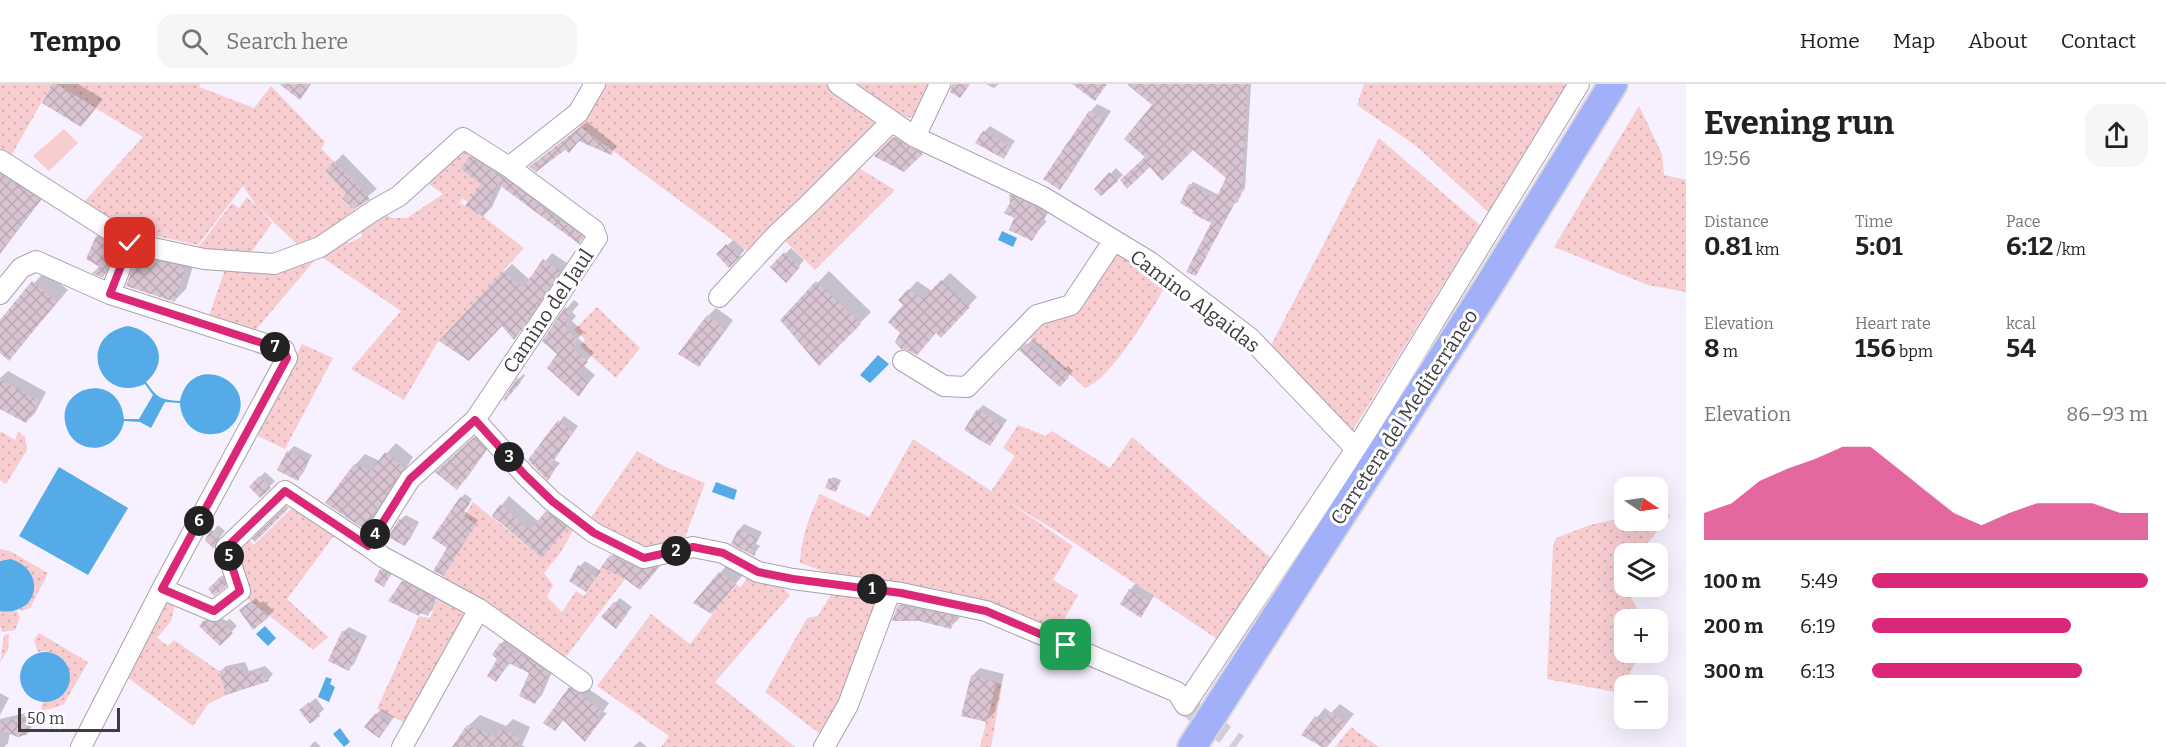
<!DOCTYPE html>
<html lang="en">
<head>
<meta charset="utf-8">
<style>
  :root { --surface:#fff; --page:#f6f6f6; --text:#222; --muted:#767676; --line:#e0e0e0; --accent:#db2777 }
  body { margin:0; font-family:Bitter,serif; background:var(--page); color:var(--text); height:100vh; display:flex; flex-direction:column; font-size:22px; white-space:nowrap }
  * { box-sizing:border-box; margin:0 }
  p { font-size:20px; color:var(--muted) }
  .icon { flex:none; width:33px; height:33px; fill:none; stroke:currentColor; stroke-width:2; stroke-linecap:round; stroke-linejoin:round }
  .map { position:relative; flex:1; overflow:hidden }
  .sheet { display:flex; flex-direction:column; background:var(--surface); width:480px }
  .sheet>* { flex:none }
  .needle { width:39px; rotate:103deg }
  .fabs { position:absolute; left:1614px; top:393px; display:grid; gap:12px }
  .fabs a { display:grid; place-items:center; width:54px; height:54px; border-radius:12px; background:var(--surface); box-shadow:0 6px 24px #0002; font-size:30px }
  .scale { position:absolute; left:18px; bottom:15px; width:102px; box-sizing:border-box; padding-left:6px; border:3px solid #3e3b42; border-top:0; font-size:16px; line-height:21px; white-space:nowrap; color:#3e3b42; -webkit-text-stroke:4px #fff; paint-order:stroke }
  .pin { position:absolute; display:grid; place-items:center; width:51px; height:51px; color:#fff; margin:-26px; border-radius:12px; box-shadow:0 3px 9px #0006 }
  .km { position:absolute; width:30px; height:30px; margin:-15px; border-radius:50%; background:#222; color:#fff; font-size:16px; line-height:30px; text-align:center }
  .round { display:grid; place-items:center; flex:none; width:63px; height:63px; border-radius:18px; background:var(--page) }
  .head { display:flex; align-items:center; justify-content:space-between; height:102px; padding:0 18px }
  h1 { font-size:33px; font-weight:700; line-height:45px }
  .figures { display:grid; grid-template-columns:repeat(3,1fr); gap:9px; height:102px; padding:6px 18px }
  .figures div { display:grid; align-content:center }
  .figures b { font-size:26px; font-weight:700 }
  .figures small { font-size:16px; font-weight:400 }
  .figures p { font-size:16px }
  .chart { height:168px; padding:12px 18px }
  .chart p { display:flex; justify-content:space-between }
  .chart svg { width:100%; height:108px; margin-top:6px; fill:var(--accent); opacity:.7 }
  ul { padding:0 18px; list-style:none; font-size:20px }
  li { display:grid; grid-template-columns:96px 72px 1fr; align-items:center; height:45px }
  li i { height:15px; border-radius:8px; background:var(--accent) }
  header { display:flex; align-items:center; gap:36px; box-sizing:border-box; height:84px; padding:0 30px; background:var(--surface); border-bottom:2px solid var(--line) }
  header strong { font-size:28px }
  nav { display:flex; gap:33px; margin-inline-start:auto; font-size:21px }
  .search { width:420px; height:54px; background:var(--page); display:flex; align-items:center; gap:15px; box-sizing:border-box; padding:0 21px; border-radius:18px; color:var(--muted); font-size:22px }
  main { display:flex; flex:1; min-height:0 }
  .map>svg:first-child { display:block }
</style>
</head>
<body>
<header>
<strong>Tempo</strong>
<div class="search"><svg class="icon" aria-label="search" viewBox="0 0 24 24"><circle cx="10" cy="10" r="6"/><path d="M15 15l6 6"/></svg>Search here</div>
<nav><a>Home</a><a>Map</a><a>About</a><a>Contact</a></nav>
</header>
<main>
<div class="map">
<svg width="1686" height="663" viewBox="0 0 1686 663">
  <defs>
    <pattern id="grass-dots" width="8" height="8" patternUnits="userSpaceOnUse" patternTransform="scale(1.5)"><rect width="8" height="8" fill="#f7cdd0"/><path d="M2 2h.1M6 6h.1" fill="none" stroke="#d5b1b4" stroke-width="1.8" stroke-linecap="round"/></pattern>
    <pattern id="building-cross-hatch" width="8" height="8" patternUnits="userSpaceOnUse" patternTransform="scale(1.5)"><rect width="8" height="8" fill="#d8c4d0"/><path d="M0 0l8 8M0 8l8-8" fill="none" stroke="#baa9b4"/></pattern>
  </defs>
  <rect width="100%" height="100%" fill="#f7f0ff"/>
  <path fill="url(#grass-dots)" d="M0,0h52l-40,70 -12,-6z
    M56,0h144l-1,3 55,21 17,-22 54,56 -4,7 13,12 -9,9 21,24 -4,6 17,13 -58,35 -41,-39 12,14 -22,31 -53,-5 35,-46 7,5 8,-11 10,10 -14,-21 -45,59 -71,-15 -44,-27 60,-66z
    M601,0h228l54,41 -133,128 -172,-128z
    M854,0h81l-18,34c-22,1 -46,-22 -63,-34z
    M1364,0h200l5,3 -80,126 -74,-68 -58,-40z
    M1639,22l23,48 2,21 22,5v112l-38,-7 -94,-38z
    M1379,54l101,87 -129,208 -80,-88z
    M473,66l-12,19 33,24 -5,14 -17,-10 -4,5 -6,-4 -2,5 24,14 40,31 -87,95 -33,57 -53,-31 50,-58 -78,-53v-5l19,-13 8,3 11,-6 2,-10 20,-13 10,4h14l36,-24 -14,-10 30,-33z
    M857,83l38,23 -80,80 -31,-30z
    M1115,168l52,31c-12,23 -58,99 -82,105l-61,-55 22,-17z
    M320,170l-68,80 -43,-18 17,-50z
    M597,223l43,41 -24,30 -36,-32 5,-7 -11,-9z
    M302,260l31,14 -48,91 -29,-14z
    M1018,341l28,11 6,-5 58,37 22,-31 140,122 -55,80 -156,-105 -54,-33 66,45 -20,34 25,15 -22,39 -78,-32 -41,-13 -100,-13 -37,-13c1,-24 9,-48 20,-69l49,23 44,-78 78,52 24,-35 -12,-8z
    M0,347l15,9 3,-9 7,6 2,13 -21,34 -6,-4z
    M637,367l29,16 39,16 -21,57 -47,9 -49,-27z
    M473,418l69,56 27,-34 6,3 -14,25 -17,21 9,12 -6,12 15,15 14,-21 8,5 17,-29 24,12 -63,83 -115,-77 -4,-7 32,-54 -11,-7z
    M297,419l39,30 -49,66 41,38 -15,13 -69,-54 -12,-47 11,-13 11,9z
    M1671,431l-32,38 -15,1v32l6,1c-1,14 9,20 13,32l-19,1v32l16,1 -20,40 -73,-14 6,-133 3,-8 34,-13 26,-6 42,1v-4z
    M0,465l10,2 38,22 -18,35 -9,3 -1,-2 4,-2 -22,-47 -2,1z
    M748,493l36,7v5l6,6 -75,87 80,65h-134l8,-11 -72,-50 54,-72 39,30 46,-60 4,4z
    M834,505l50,5 -60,143 -59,-45 42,-74 11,-2z
    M438,513l20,10 8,11 -59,106 -30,-15 42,-93 11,2z
    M164,517h8l3,3 -4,17 -14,17 11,8 6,-6 45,31 7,24 -18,9 -15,22 -69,-51z
    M0,527h17l3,7 -5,12 -13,2 -2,-6z
    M39,549l49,29 -24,42 -13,5 -8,1 -2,-3 2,-5h4l-1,-51 -8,1 -4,-12z
    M9,550l-1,16 -8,13 4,-28z
    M996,598l6,3 -11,62h-11z
    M1351,643l28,20h-44z"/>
  <path fill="#f7cdd0" d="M64,45l14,14 -29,28 -16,-15z"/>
  <path fill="#55aae8" d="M1002,147l15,7 -4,9 -15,-7z
    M128,242c29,5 43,35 18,56 11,16 15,18 34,19 11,-51 79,-20 56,19 -5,8 -13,14 -23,14 -19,2 -32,-13 -33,-31l-15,-1 -14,26 -11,-6 -16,-1c-3,18 -19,30 -37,26 -9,-2 -17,-9 -20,-18 -16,-42 52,-61 57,-10h15l14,-24 -8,-11c-47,21 -70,-48 -17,-58z
    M878,271l11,9 -19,19 -10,-8z
    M59,383l69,41 -40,67 -69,-39z
    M716,398l21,8 -3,10 -22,-8z
    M11,475c37,12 27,58 -11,52v-50z
    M265,542l11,12 -8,8 -12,-12z
    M20 593a25 25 0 1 1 50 0a25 25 0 1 1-50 0Z
    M326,593l6,2 -2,5 5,3 -6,15 -11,-5z
    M340,644l10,14 -6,5 -11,-13z"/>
  <path fill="#0003" d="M54,0h24l25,15 -22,26z
    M986,0h13l-5,4z
    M1130,0h121l-6,104 -9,13 -40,73 17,-52 -23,-37 3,-3 26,13 9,-18 -35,-29 -46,9 7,-52z
    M1097,20l14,7 -44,69 -7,8 30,-76z
    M587,38l30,24 -7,8 -31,-14 -43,22z
    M990,42l25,15 -12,16 -19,-25z
    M903,45l27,16 -26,25 -27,-15z
    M478,65l109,85 -8,8 -77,-57 -10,22 -8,8v-32l-14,-26z
    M343,70l34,35 -23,18 -6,-13 -21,-24z
    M11,79l39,25 -50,66v-81z
    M1116,84l7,7 -22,19 -5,-5z
    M1019,103l34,17 -9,16 3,1 -16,18 -15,-22 -4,-14 -1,-8z
    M106,144l17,11 -11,29 -9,8 -9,-4 7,-7 -13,-6 9,-23z
    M733,156l12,10 -16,16 -11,-12z
    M150,162l46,10 -10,33 -12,12 -35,-43z
    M791,164l13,12 -12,15 -20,-8z
    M552,169l15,10 -45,67 -8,7 -10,-65 8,-8 18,16z
    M45,187l23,19 -59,69 -9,-8v-29z
    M829,187l42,41 -52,52 -37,-44z
    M950,189l27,24 -36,39 -5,-4 -34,1 3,-28 4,-15 8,-9 15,10z
    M574,216l5,4 -7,8 4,4 -4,5 12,11 -6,6 16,15 -11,12 12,10 -16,20 -20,-41 -15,-13 23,-33z
    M716,224l17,12 -26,36 -9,9 10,-49z
    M1033,255l33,29 2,-2 5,5 -8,9 -43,-30z
    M8,287l38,21 -11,21 -9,9 -26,-15v-29z
    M524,290l1,2 -19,22 12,-19z
    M983,321l24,15 -17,24 -12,-34z
    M564,332l14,10 -24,34 6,3 -12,15 -18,-18z
    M483,346l10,11 -27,38 -9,9 -11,-24z
    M396,359l17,14 -39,60 -10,10 -9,-62 10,-11 15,7z
    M294,362l18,9 -9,18 -5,6 -10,-27z
    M265,388l10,9 -15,15 -9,-9z
    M833,393l8,3 -5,11 -5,-12z
    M465,410l7,5 -8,12 14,9 -34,55 17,-77z
    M509,412l30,26 16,-18 19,14 -24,29 -56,-32z
    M406,431l13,7 -9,17 -5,5 -5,-24z
    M744,440l18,8 -6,12 4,2 -6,8 -15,-24z
    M218,441l7,6 -6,7v4l-5,5 -7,-7z
    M617,466l45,13 -16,20 -20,-5 -23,-11z
    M585,477l16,10 -15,19 -6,-24z
    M728,480l15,11 -31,37 8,-39z
    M387,481l8,4 -11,16 -2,-15z
    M228,487l3,9 -6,6 -15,3z
    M408,493l30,17 -5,15 -5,5 -25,-32z
    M1135,500l19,12 -13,20 -11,-26z
    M908,513l53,11 -2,11 -9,8 -51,-21z
    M256,514l4,5 3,-2 11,10 -20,17 -8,-23z
    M620,514l12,9 -11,14 -6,-18z
    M211,531l11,3 4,3 4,-2 7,7 -17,18 -19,-18z
    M349,543l18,9 -13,28 -6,5 -5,-37z
    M508,552l47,29 -13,30 -7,7 -4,-29 -20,-11 -15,18 5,-36z
    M245,578l4,9 16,-5 8,8 -5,6 -41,13 -6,-22 5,-5z
    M980,584l24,6 -9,38 -8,8 -15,-44z
    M577,597l32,22 -6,9 4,1 -22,27 -21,-21 -9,10 15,-41z
    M0,609l9,5 -9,17z
    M316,614l8,11 -13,13 -4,-17z
    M1340,620l14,10 -28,33 -23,-13 22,-26 6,5z
    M382,625l12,8 -10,14 -8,-17z
    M26,629l6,2 2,6 -3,7 -6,6 -15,-2 -2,11 -4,4h-4v-28z
    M480,631l26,11 7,-7 17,8 -8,18 3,2h-71l14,-21z
    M315,657l6,6h-12z
    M640,657l7,6h-14z"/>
  <path fill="url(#building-cross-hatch)" d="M52,0h4l40,24 -15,19 -39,-24z
    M279,0h32l-11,16z
    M952,0h18l-10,14 -10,-6z
    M1072,0h35l-12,17z
    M1127,0h121l-6,109 -5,10 -2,-1 -39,74 -10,-4 25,-49 -19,-10 2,-2 -14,-8 9,-19 27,14 10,-20 -33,-28 -31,31 -12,-14 -23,22 -7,-9 25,-23 -21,-18 28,-34z
    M1089,27l15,8 -44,71 -17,-11z
    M580,43l33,25 -2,3 -32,-14 -10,12 -4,-3 -29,22 -7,-5z
    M983,47l28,16 -7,12 -29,-16z
    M893,53l30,17 -19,18 -30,-16z
    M469,72l33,21 81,60 -4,7 -81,-60 -14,33 -19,-11 16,-22 -20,-15z
    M334,77l36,38 -16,10 -12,-10 4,-5 -21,-24z
    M1109,88l9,9 -17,15 -7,-7z
    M0,90l41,26 -41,53z
    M1009,110l37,19 -9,16 2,1 -7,11 -23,-11 5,-12 -10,-5 6,-10z
    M96,152l19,12 -12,30 -11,-5 8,-6 -14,-8z
    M726,160l15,12 -12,12 -13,-14z
    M784,168l16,15 -14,16 -16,-16z
    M137,173l48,10 -10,35 -49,-16z
    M543,175l17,12 -46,69 -12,-14 -33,35 -30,-20 64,-70 20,17z
    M941,196l29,27 -29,31 -5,-5 -19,22 -8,-4 -8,-2 -6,-7 5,-9 -12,-11 15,-17 -5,-5 10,-11 15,10z
    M32,197l25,21 -48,59 -9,-8v-33z
    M816,197l45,43 -42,42 -39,-46z
    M565,223l7,5 -7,9 4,4 -4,4 13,11 -6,7 16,15 -11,11 11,10 -9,14 -32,-29 10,-14 -15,-13z
    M707,231l18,14 -26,38 -21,-13z
    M1026,259l34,30 2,-3 7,7 -9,10 -41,-37z
    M517,294l4,4 -16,19 -2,-1z
    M0,295l39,22 -13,22 -26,-14z
    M977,325l26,17 -13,20 -26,-16z
    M558,336l15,12 -23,34 5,3 -7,12 -20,-21z
    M474,353l12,13 -29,40 -22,-18z
    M287,367l21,9 -10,21 -21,-11z
    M385,368l19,16 -40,61 -39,-26 29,-39 17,7z
    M259,392l12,12 -11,10 -11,-11z
    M829,394l11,5 -4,9 -11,-4z
    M460,413l10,6 -8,12 13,9 -31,52 -11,-5 14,-23 -15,-10z
    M500,420l30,26 16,-19 21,16 -25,31 -50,-42z
    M286,422l3,2 -34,34 -3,-3z
    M399,435l16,8 -10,19 -17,-9z
    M211,445l9,8 -5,8 -1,4 -9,-9z
    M738,445l19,9 -5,12 4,2 -2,4 -23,-12z
    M610,471l29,14 20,-2 -19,23 -15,-11 -24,-12z
    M578,481l18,12 -10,15 -17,-11z
    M380,485l10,6 -6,12 -10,-6z
    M719,488l17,12 -24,30 -19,-11z
    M222,491l4,12 -12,9 -6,-7z
    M402,497l32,17 -6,18 -8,-3 -1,3 -31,-15z
    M1129,505l21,13 -9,16 -21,-14z
    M250,518l4,5 2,-2 13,12 -16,13 -14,-20z
    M614,518l14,11 -12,16 -15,-12z
    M898,521l56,11 -3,13 -32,-8h-27z
    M204,536l12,3 4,3 4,-2 9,9 -13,13 -21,-20z
    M342,547l21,10 -14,30 -21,-10z
    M500,559l16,10 1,-2 32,22 -14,31 -16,-8 10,-23 -20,-10 -13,19 -9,-6 10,-17 -5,-4z
    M240,582l4,10 15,-6 10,11 -43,14 -7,-24z
    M971,591l25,7 -9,40 -26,-6z
    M569,603l33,24 -5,8 3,2 -15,21 -22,-22 -8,11 -12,-8z
    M309,618l11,14 -10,8 -11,-14z
    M1330,628l17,11 -20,24h-5l-21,-12 14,-19 8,5z
    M375,629l15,10 -11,15 -15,-11z
    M20,634h4l5,6v8l-3,3 -8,2 -18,-7v-8z
    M467,641l30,13 3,-9 20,9 -3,9h-65z"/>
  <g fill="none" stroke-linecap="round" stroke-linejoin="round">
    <path stroke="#d2ccd9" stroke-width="20" stroke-dasharray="20 10" stroke-linecap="butt" d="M1185,621l53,39"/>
    <g stroke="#a9a1b2" stroke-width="22">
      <path id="minor" d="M915,53l25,-53
        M0,76l130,83
        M0,210l21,-26 15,-7 74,33 174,56 3,8 -125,231 -81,158
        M110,210l20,-51 74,16 70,5 46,-17 56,-38 23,-13 64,-58 46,29 69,-54 17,-29
        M719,213l58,-63 31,-29 84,-84
        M903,277l41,25 23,1 70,-72 34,-10 43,-65
        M475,336l50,55 27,26 42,32 50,25 49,-11 30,6 35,19 35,7 108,14 85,18 191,81 8,13 171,-256 -106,-111 -100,-76 -107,-65 -128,-60 -77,-53
        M1356,365l223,-365
        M368,462l15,11 96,52 103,73
        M162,505l52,22 26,-20 -14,-43 59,-57 83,55 42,-67 65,-59 122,-182 -3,-8 -85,-63
        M402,663l77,-138
        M824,663l24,-42 42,-113"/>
    </g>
    <g stroke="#d8d8d9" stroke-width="32">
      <path id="highway" d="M1192,663l294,-457 127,-206"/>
    </g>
    <use href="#minor" stroke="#fff" stroke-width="20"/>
    <use href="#highway" stroke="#a2b0fa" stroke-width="28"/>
  </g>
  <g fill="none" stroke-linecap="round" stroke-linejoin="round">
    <g stroke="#fff" stroke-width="12">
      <path id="route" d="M130,159l-20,51 174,56 3,8 -125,231 52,22 26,-20 -14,-43 59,-57 83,55 42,-67 65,-59 50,55 27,26 42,32 50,25 49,-11 30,6 35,19 35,7 108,14 85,18 80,34"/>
    </g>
    <use href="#route" stroke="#db2777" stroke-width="8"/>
  </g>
  <g text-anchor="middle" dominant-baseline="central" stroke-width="6" stroke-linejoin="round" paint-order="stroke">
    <g font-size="20" fill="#3e3b42" stroke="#fff">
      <text transform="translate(1195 217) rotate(37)">Camino Algaidas</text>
      <text transform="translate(548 227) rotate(-56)">Camino del Jaul</text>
      <text transform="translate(1404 333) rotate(-57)">Carretera del Mediterráneo</text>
    </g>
  </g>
</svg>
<div class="fabs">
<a><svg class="needle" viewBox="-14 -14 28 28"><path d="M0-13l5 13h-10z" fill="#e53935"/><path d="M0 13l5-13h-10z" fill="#767676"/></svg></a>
<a><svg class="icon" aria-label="layers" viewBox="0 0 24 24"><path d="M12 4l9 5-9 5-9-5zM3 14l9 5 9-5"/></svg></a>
<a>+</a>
<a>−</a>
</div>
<div class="scale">50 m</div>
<div class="pin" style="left:1066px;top:561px;background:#1e9e55"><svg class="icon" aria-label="arrive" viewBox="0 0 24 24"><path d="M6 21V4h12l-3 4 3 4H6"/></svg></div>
<div class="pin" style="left:130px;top:159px;background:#d93025"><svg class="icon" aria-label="check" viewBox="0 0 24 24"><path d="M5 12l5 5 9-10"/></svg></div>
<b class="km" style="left:872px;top:505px">1</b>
<b class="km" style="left:676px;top:467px">2</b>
<b class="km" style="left:509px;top:373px">3</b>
<b class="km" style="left:375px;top:450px">4</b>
<b class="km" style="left:229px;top:472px">5</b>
<b class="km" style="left:199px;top:437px">6</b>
<b class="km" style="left:275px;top:263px">7</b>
</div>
<section class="sheet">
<div class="head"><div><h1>Evening run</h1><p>19:56</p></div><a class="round"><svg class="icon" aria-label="share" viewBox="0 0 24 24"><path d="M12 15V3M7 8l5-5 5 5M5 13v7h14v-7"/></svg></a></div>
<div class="figures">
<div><p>Distance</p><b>0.81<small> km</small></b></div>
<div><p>Time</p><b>5:01</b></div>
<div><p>Pace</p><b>6:12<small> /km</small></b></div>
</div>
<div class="figures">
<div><p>Elevation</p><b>8<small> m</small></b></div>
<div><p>Heart rate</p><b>156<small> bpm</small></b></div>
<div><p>kcal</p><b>54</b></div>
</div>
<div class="chart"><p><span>Elevation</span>86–93 m</p>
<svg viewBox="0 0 160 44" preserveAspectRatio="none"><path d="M0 44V33L10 29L20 20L30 15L40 11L50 6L60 6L70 15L80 24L90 33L100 38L110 33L120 29L130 29L140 29L150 33L160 33V44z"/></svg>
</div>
<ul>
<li><b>100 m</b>5:49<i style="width:100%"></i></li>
<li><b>200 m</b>6:19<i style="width:72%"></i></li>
<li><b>300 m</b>6:13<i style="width:76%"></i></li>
</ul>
</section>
</main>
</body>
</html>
